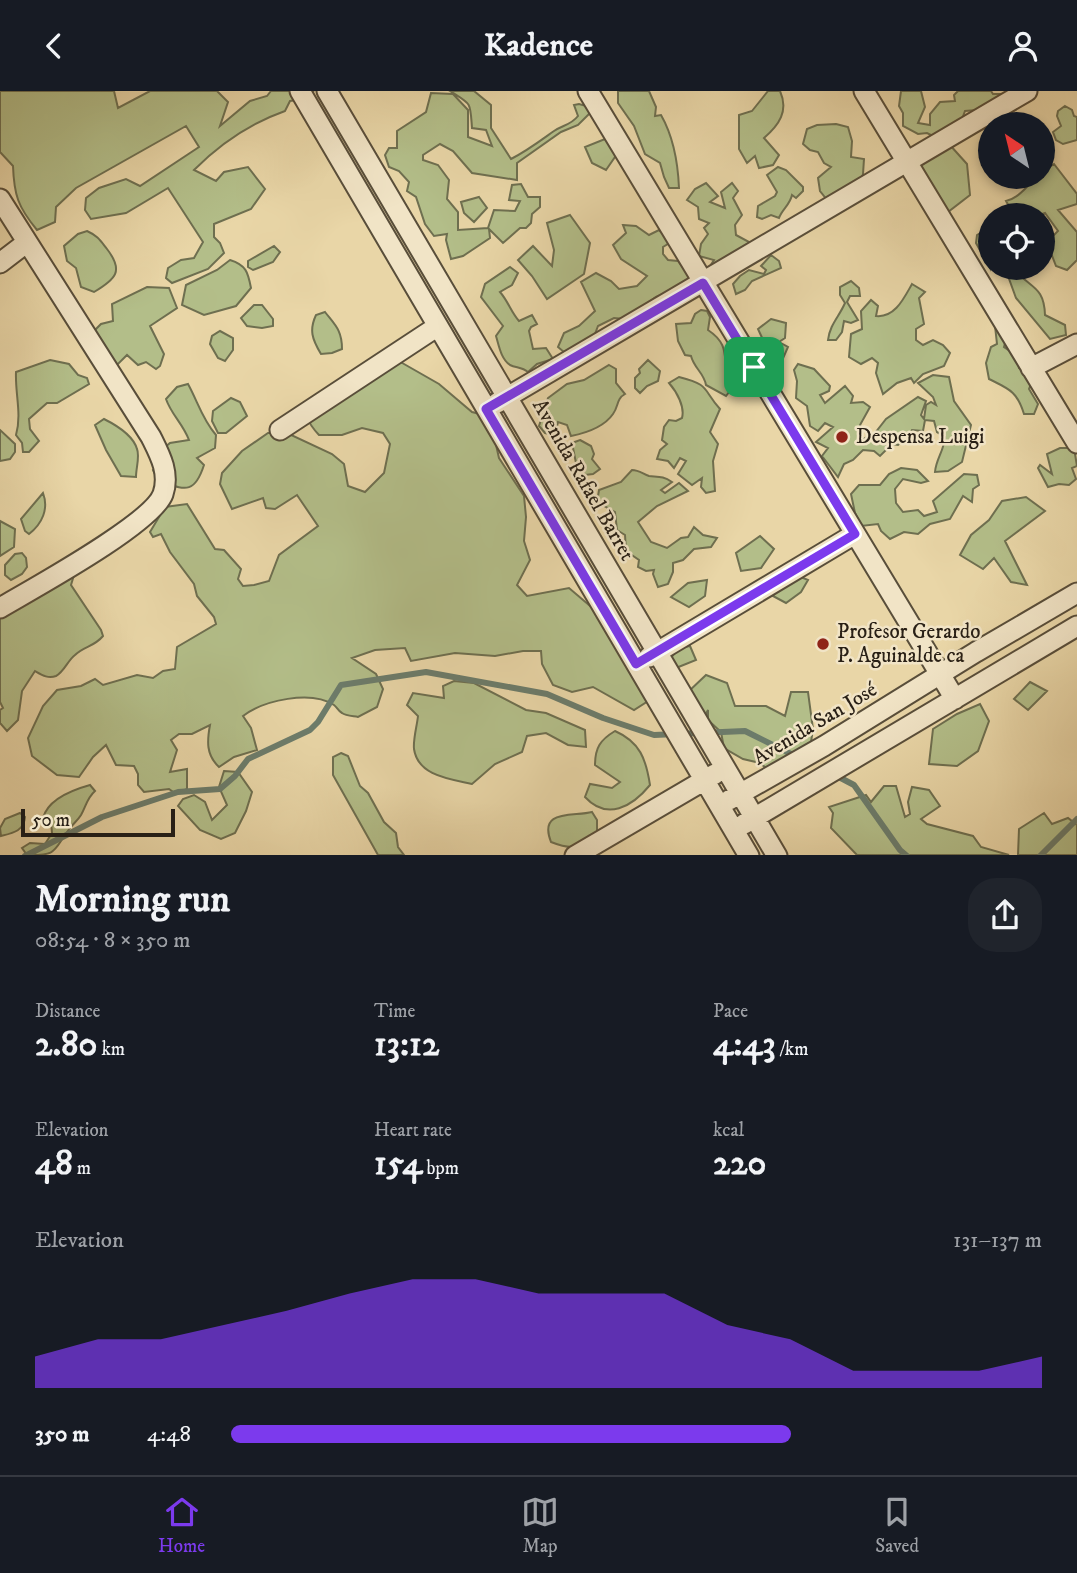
<!DOCTYPE html>
<html lang="en">
<head>
<meta charset="utf-8">
<style>
  :root { --surface:#171b24; --page:#20242c; --text:#f1f3f6; --muted:#9ea1a6; --line:#363941; --accent:#7c3aed }
  body { margin:0; font-family:"IM FELL DW Pica",serif; background:var(--page); color:var(--text); height:100vh; display:flex; flex-direction:column; font-size:26px; white-space:nowrap }
  * { box-sizing:border-box; margin:0 }
  p { font-size:23px; color:var(--muted) }
  .icon { flex:none; width:38px; height:38px; fill:none; stroke:currentColor; stroke-width:2; stroke-linecap:round; stroke-linejoin:round }
  .map { position:relative; height:764px; overflow:hidden }
  .sheet { display:flex; flex-direction:column; background:var(--surface); flex:1 }
  .sheet>* { flex:none }
  .needle { width:46px; rotate:325deg }
  .fabs { position:absolute; left:978px; top:21px; display:grid; gap:14px }
  .fabs a { display:grid; place-items:center; width:77px; height:77px; border-radius:50%; background:var(--surface); box-shadow:0 4px 10px #0003; font-size:35px }
  .scale { position:absolute; left:21px; bottom:18px; width:154px; box-sizing:border-box; padding-left:7px; border:4px solid #292016; border-top:0; font-size:19px; line-height:24px; white-space:nowrap; color:#292016; -webkit-text-stroke:5px #f1e4c6; paint-order:stroke }
  .pin { position:absolute; display:grid; place-items:center; width:60px; height:60px; color:#fff; margin:-30px; border-radius:14px; box-shadow:0 4px 10px #0006 }
  .round { display:grid; place-items:center; flex:none; width:74px; height:74px; border-radius:28px; background:var(--page) }
  .head { display:flex; align-items:center; justify-content:space-between; height:119px; padding:0 35px }
  h1 { font-size:38px; font-weight:700; line-height:52px }
  .figures { display:grid; grid-template-columns:repeat(3,1fr); gap:10px; height:119px; padding:7px 35px }
  .figures div { display:grid; align-content:center }
  .figures b { font-size:35px; font-weight:700 }
  .figures small { font-size:19px; font-weight:400 }
  .figures p { font-size:19px }
  .chart { height:196px; padding:14px 35px }
  .chart p { display:flex; justify-content:space-between }
  .chart svg { width:100%; height:126px; margin-top:7px; fill:var(--accent); opacity:.7 }
  ul { padding:0 35px; list-style:none; font-size:23px }
  li { display:grid; grid-template-columns:112px 84px 1fr; align-items:center; height:52px }
  li i { height:18px; border-radius:9px; background:var(--accent) }
  header { display:flex; justify-content:space-between; align-items:center; height:91px; padding:0 35px; background:var(--surface); font-size:32px; font-weight:700 }
  .menu { display:flex; justify-content:space-around; align-items:center; height:98px; border-top:2px solid var(--line); background:var(--surface); font-size:19px; color:var(--muted) }
  .menu a { display:grid; justify-items:center; gap:4px }
  .menu .current { color:var(--accent) }
  .map>svg:first-child { display:block }
</style>
</head>
<body>
<header><svg class="icon" aria-label="back" viewBox="0 0 24 24"><path d="M15 5l-7 7 7 7"/></svg>Kadence<svg class="icon" aria-label="person" viewBox="0 0 24 24"><circle cx="12" cy="8" r="4"/><path d="M4 21q1-7 8-7t8 7"/></svg></header>
<div class="map">
<svg width="1077" height="765" viewBox="0 0 1077 765">
  <rect width="100%" height="100%" fill="#e9d6a7"/>
  <filter id="stains"><feTurbulence type="fractalNoise" baseFrequency=".00286" numOctaves="4"/><feColorMatrix values="0 0 0 0 .2 0 0 0 0 .09 0 0 0 0 .02 0 0 0 .5 -.17"/></filter>
  <radialGradient id="worn" r=".72"><stop offset=".6" stop-color="#630" stop-opacity="0"/><stop offset="1" stop-color="#630" stop-opacity=".3"/></radialGradient>
  <path fill="#b3be89" stroke="#6e6f50" stroke-width="2" d="M0,0h114l4,17 32,-17h67l11,11 -8,24 30,-25 17,-5 4,-5h43l-17,9 -7,1 -5,10c-34,12 -65,33 -91,59l22,11 8,-9 24,-5 17,22 -14,20 -37,15v13l6,6 4,10 -16,16 -36,14 -6,-5 2,-10 13,-8 13,-2 9,-16 -35,-54 -42,25 -35,6 -6,-9 1,-12 13,-10 27,-9 14,7 59,-39 -13,-21 -110,62 -20,19 -1,15 -18,8c-19,-23 -23,-35 -24,-64l-13,-14z
    M450,0h24l17,14v23l20,31c16,-8 29,-18 43,-28 9,-6 17,-6 24,-15l-4,-11 5,-1 11,3v6l-12,12 -17,7 -44,31v17l-45,-7 -19,-22 -13,-7 -17,11v5l15,5 11,15 -2,19 11,13v18l30,-2 6,-18 21,1 5,-10 -11,-1 3,-15 9,-1 7,13h12v10l-8,7 -1,9 -5,5h-6l-17,15 -14,-14 1,9 -27,18 -12,3 -5,-19 1,-6 -13,2 -9,-12 -9,-27 -9,-6 2,-9 -10,-11 -10,-4 -4,-12 4,-7h8v-17l29,-19 5,-19 22,1 15,16v27l24,9 -6,-16 -14,-2c-2,-27 0,-23 -22,-37z
    M618,0h31l7,16 -1,9 6,-1c12,21 17,49 18,73h-10l-5,-11 -4,-14 -15,-9 -11,-28 -16,-23z
    M768,0h12c9,20 -1,34 -16,47l15,17 -6,10 -14,3 -4,-12 -8,7 -8,-14v-34l13,-4z
    M901,0h20l4,16 -7,16 12,2v-11l10,-12 15,-1 -1,-6 4,-4h33l2,3h12l-28,16 -12,1 -4,11 -24,16 -10,-5 -9,1 -15,-8v-13l-4,-7z
    M1065,15l7,4 2,6 3,1v23l-14,4 -7,-4 -3,-8 8,-6 -4,-10 1,-5z
    M836,33l12,3 4,14 -1,16 13,2 -1,15 -4,11 -31,16 -8,-10 -2,-13 13,-11 -7,-4 -6,-11 -8,-2 -7,-6 4,-15 10,-4z
    M605,48l12,15 -11,16 -14,-7 -7,-16z
    M949,53l18,20 3,31 -22,17 -30,-44z
    M1054,73l23,30v10l-19,6 19,22v28l-10,10 -11,-4 -5,-13 -1,-14 8,-8 -13,-18c-17,7 -31,4 -39,-12 13,-3 18,-13 29,-21l-2,-3h10v-6z
    M778,76l8,3 17,17v4l-7,7 -4,-3c-2,10 -10,14 -13,23l-8,-3 -9,4 -5,-2 1,-11 17,-10 2,-4 -10,-17z
    M706,92l12,13 -8,6 15,6 -4,-16 11,-9 6,8 -5,7 9,17 -7,10 1,10 15,8 -45,29 8,-12 -15,-4 2,-12 7,-10 -4,-6 5,-5 -10,-4 -1,-12 -11,-7 8,-11z
    M479,106l8,11 -13,14 -10,-9 -3,-11z
    M570,124l20,28 -6,31 -37,25 -15,-23 -14,-16 15,-14 19,20 2,-16 -7,-27z
    M623,134l13,1 13,9 10,-5 12,12 -8,5v7l5,6 10,1 10,13 2,9 -34,14 -31,22 -11,-1 -16,8 -6,16 -20,17 -14,-12 6,-14 15,-7 16,-15 -14,-29 15,-9 15,8 8,8 18,-3 10,-10 -26,-17 -8,-14 13,-12z
    M989,137l1,2v38l-14,-25 1,-8z
    M87,140c11,5 13,9 20,18 17,22 9,30 -13,43l-13,-5 -5,-19 -9,-7 -3,-15 14,-12z
    M274,155l6,6 -7,10 -20,8 -5,-3v-6z
    M771,164l8,6 2,7 -29,13 -7,9 -9,4 -3,-10 7,-8 9,-6 15,4 2,-4 -5,-4z
    M230,169c16,5 18,12 21,28l-15,18 -32,9 -22,-10 4,-20 31,-15z
    M510,176l8,6 -6,12 -12,7c8,9 11,20 19,29l13,-6 5,9 -6,3 -2,4 4,18 13,-1 7,11 -16,5 -9,8c-6,-5 -12,-4 -18,-7 -9,-6 -11,-19 -14,-29l7,-10 -22,-29 4,-13z
    M991,177h22c17,21 31,17 32,47l20,10 1,10 -16,4 -34,-41 -8,-22z
    M851,190l8,7 1,8h-10l-3,6 11,18 -7,3 -7,-2 -2,11 -6,8h-8c2,-16 11,-23 17,-37l-5,-8v-8z
    M912,193l13,8 -6,6 5,26 -8,5v11l7,5 10,-5 10,5 7,8 -6,13 -21,8 -9,9 -3,-5 -14,5 -14,11 -7,-21 2,-10 -6,-5 -11,6 -12,-7 2,-23 11,-5 -1,-18 10,-11 7,6 -2,10c19,2 28,-18 36,-32z
    M147,196l22,1 8,20 -27,18 14,28 -4,12 -4,3 -10,-7 -8,3 -11,-10 -9,9 -9,3 -20,-31 12,-12 12,-3 -1,-17z
    M254,214h8l11,14v7l-11,2 -15,-2 -6,-8z
    M701,219l6,1 3,6 -2,13c27,18 10,33 25,57l-7,9 -20,-11c-2,-12 -12,-17 -15,-29l-6,-1 -7,-14 -2,-17 15,-1 4,-9z
    M325,221c10,13 17,18 17,37l-10,4 -11,1c-9,-15 -12,-24 -5,-39z
    M771,228l15,4 -1,15 -6,4 9,5 -7,16 -11,-8 -12,-26z
    M1005,234l2,11 -3,11c8,4 14,12 15,21l8,2 5,12 -3,7 9,15 -4,10h-10c-7,-23 -15,-25 -35,-35l-3,-16 5,-16 6,-3 -2,-18z
    M220,240l13,7v12l-8,11 -7,-3 -8,-14 2,-8z
    M50,269l19,4 9,11 9,3 2,6 -32,19h-10l-18,16 1,10 9,12 -10,11h-6l-1,-9 -6,-8c6,-21 -1,-41 0,-63z
    M397,269l42,24 33,28 12,3 8,12 7,31 25,38 2,21 -2,24 6,19 -13,25 10,11 42,-8 27,23 60,85 -22,14 -41,-23 -21,5 -19,-7 -11,-21 -1,-13h-18l-28,5 -40,-3 -44,8 -6,-13 -30,2 -23,8 24,16 7,15 -6,18 -19,10c-5,-1 -12,-1 -16,-4 -4,-2 -5,-6 -8,-8 -23,-15 -70,-5 -91,11l8,12 6,22 -23,7 -15,10c-13,-12 -12,-26 -9,-42l-18,9h-13l-8,6 6,10 -7,22 17,-3v20l-11,5 -7,-5 -25,3 -6,-7v-11l-4,-8 -18,-1 -10,-20 -13,12 -14,20 -22,-2 -25,-19 -4,-18 15,-32 14,-16 24,-4 14,-7 8,6 34,-10 16,3 10,-7 12,-2 2,-22 39,-23 -2,-7 -17,-21 -3,-12 -24,-32 -9,-18 -8,3 -3,-5 15,-25 22,-3 28,45 9,1 17,19 -3,10 5,7 11,-1 15,-4 10,-26 39,-29 -21,-31 -22,14 -9,-1 -3,-10 -31,11 -12,-25 2,-11 20,-22 26,-18h19l45,21 12,10 4,22 17,6 19,-19 6,-29 -7,-11 -21,-5 -20,7h-23c-13,-14 -13,-17 -9,-36 27,-19 56,-29 87,-39z
    M648,269l12,11 -2,10 -11,5 -7,7 -5,-5v-10l5,-5 -1,-4z
    M798,273l16,5 16,17 -1,5 -9,4 5,8 20,-17 8,10 -2,7 12,-1 7,5 -10,18 2,5 -4,12 17,-9 11,-14 32,-22 8,4 -5,14 3,4 2,-14 5,-3 5,3 -3,-8 -15,-14 15,-8 16,2 5,24 17,24 -9,37 -14,9 -13,1c1,-13 9,-21 10,-35l-8,-5 -3,-11 -9,-1 -2,11 -11,-1 -3,6 -11,9 -6,-1 -12,12 -6,-5 -11,-1 -10,10 -9,4 -6,13 -16,-21 6,-8 -12,-6 17,-15 -8,-4 -7,8 -8,-5 -3,-20 -11,-8 1,-17 -3,-11z
    M609,274l7,4v14l9,11c-9,5 -6,12 -12,20 -9,13 -27,19 -42,22l-4,-11 -9,-3 -3,13 -10,-2 -6,-7 9,-28 19,-14 17,-4z
    M679,286c32,8 23,12 41,32l-10,23 8,12 -5,17 2,30 -9,2 -5,-6 1,-9 -10,7 -14,-11 8,-13 -6,-3 -6,10 -6,-7 -11,-2 3,-9 7,-6 -5,-4 2,-13 5,-7 7,1 6,-3c3,-11 -5,-26 -13,-35z
    M188,293c10,18 14,35 28,51l-1,13 -18,10 7,7c-10,31 -20,24 -46,16l-5,-11 8,-7 -3,-10 12,-10 19,-3c-6,-16 -18,-26 -23,-41l11,-12z
    M231,307l9,4 7,14 -21,17h-8l-6,-12 1,-10z
    M104,328c12,6 29,16 33,30 3,7 -1,19 -1,28l-15,-1 -15,-26 -11,-25z
    M0,339l15,14v8l-5,7 -10,2z
    M580,349l11,6 3,8 -2,5 8,10 -7,5 -8,1 -9,-12 -4,-20z
    M1060,357h14l3,18 -5,2 4,11 -7,6 -10,-1 -11,3 -10,-19 2,-3 12,9 -5,-20z
    M901,377l16,2 11,11 -7,2 -18,-4 -8,10 1,14 7,9 15,-2 6,6 13,-4 -4,-11 31,-27 13,1 2,10 -6,4 -1,13 -9,-6 -13,23 -20,5 -12,10 -14,-2 -14,7 -9,-8 -3,-7 -17,2 -6,-13 -4,-19 8,-9h21l9,-11z
    M632,379c7,0 11,4 17,6 10,1 14,0 23,6l-11,8 4,3 14,-10 9,8 -31,15 -19,16 13,20 16,6 14,-10 7,-1 6,-10 9,8 14,3 -6,9 -17,2 -11,11 -10,3v9l-5,12 -10,3 -5,-13 1,-4 -8,1 -8,-4 1,-7 -13,-9 -1,-16 -8,-5 -2,-18 -18,-10 2,-12 22,-8z
    M43,402c6,16 -1,31 -14,41l-4,-3 -4,-12z
    M1026,406l19,14 -40,30 22,44 -16,-3 -17,-24 -11,11 -23,-14 11,-20 18,-15 13,-19z
    M0,430l15,8 -1,18 -14,9z
    M760,445l14,13 -13,19 -20,3 -5,-18z
    M22,462l4,5 1,9 -5,7 -11,6 -6,-5v-10l10,-11z
    M74,484l-3,10 30,45 2,6c-9,11 -19,10 -28,19 -7,5 -11,17 -19,21 -8,3 -14,-1 -21,-5l-13,20 -4,29 -11,11 -7,-8v-13l3,-2 -3,-6v-89z
    M796,484l12,5 -7,12 -15,11 -13,-7 4,-8z
    M707,489l-2,16 -16,11 -18,-10 17,-14z
    M690,555l6,14 -20,8 -7,-8 10,-12z
    M706,584l21,8 8,23h31l19,10 6,-24h17l5,37 -2,13 -45,26 -6,-5 -17,-4 -19,-11 -3,-16 -13,-12v-10l-8,15 -12,-33z
    M454,590l20,2 52,27 20,3 39,17 1,17 -18,-2 -22,-12 -19,3 -5,16 -27,12 -23,20c-22,-5 -54,-8 -58,-35 -1,-10 3,-23 4,-33l-11,-11 6,-12 31,5 -1,-12z
    M1030,591l17,9 -19,19 -14,-11z
    M980,613l9,17 -11,30 -21,15 -28,-2 4,-35 24,-15z
    M615,640c25,11 31,28 35,54 -18,22 -43,36 -65,12l5,-13 22,4 8,-6 -25,-17c0,-17 5,-25 20,-34z
    M341,662l7,3 12,30 8,7 16,29 12,11 2,14 6,8h-26l-45,-80v-18z
    M224,680l14,1 14,20 -6,19 -11,22 -14,6 -21,-9 -22,-24 5,-7 11,-4 11,7 7,18 15,-15 -8,-18z
    M90,694l5,6c-8,7 -9,15 -14,24 -3,5 -7,8 -11,13 -17,22 -11,28 -43,27l-5,-7 8,-5 15,1 7,-11 -1,-11 -8,-4c5,-19 29,-28 47,-33z
    M884,695h12l9,31 5,-3 -2,-12 4,-15 17,3 11,16 -19,13 6,5 46,12 8,11 28,8h-152l-26,-27 2,-15 -4,-6 37,-12 5,7z
    M592,721l5,8v18c-18,10 -26,12 -46,4 -13,-33 22,-25 41,-30z
    M20,722l5,4c-1,14 -12,16 -24,19l-1,-8 5,-9z
    M1044,722l8,11 16,-6 9,7v30h-59l1,-26z"/>
  <g fill="none" stroke-linecap="round" stroke-linejoin="round">
    <path stroke="#6c7c6b" stroke-width="6" d="M835,684l19,10 46,65 7,6
      M25,765l77,-39 76,-25 42,-3 15,-13 13,-17 62,-29 8,-8 23,-37 85,-13 121,22 56,24 51,17 91,-4 52,26
      M1040,765l37,-37"/>
    <g stroke="#594e3a" stroke-width="23">
      <path id="minor" d="M300,0l449,765
        M327,0l450,765
        M588,0l367,608
        M864,0l213,352
        M0,108l151,238c9,18 19,36 12,57 -11,30 -131,95 -163,114
        M0,172l26,-20
        M1031,277l46,-24
        M497,312l530,-312
        M280,339l158,-104
        M649,566l206,-123
        M729,709l95,-54 152,-94 101,-59
        M744,733l333,-198
        M575,765l140,-82"/>
    </g>
    <use href="#minor" stroke="#f1e4c6" stroke-width="19"/>
  </g>
  <g fill="none" stroke-linecap="round" stroke-linejoin="round">
    <g stroke="#fff" stroke-width="14">
      <path id="route" d="M703,192l152,251 -219,130 -150,-255z"/>
    </g>
    <use href="#route" stroke="#7c3aed" stroke-width="9"/>
  </g>
  <g fill="#8f2418" stroke="#f1e4c6" stroke-width="2.5">
    <circle cx="842" cy="346" r="7"/>
    <circle cx="823" cy="553" r="7"/>
  </g>
  <g text-anchor="middle" dominant-baseline="central" stroke-width="5" stroke-linejoin="round" paint-order="stroke">
    <g font-size="21" fill="#292016" stroke="#f1e4c6" text-anchor="start">
      <text x="856" y="346">Despensa Luigi</text>
      <text x="837" y="541">Profesor Gerardo<tspan x="837" dy="24">P. Aguinalde ca</tspan></text>
    </g>
    <g font-size="21" fill="#292016" stroke="#f1e4c6">
      <text transform="translate(583 389) rotate(60)">Avenida Rafael Barret</text>
      <text transform="translate(815 633) rotate(-31)">Avenida San José</text>
    </g>
  </g>
  <rect width="100%" height="100%" filter="url(#stains)"/>
  <rect width="100%" height="100%" fill="url(#worn)"/>
</svg>
<div class="fabs">
<a><svg class="needle" viewBox="-14 -14 28 28"><path d="M0-13l5 13h-10z" fill="#e53935"/><path d="M0 13l5-13h-10z" fill="#9ea1a6"/></svg></a>
<a><svg class="icon" aria-label="locate" viewBox="0 0 24 24"><circle cx="12" cy="12" r="6"/><path d="M12 2v4M12 18v4M2 12h4M18 12h4"/></svg></a>
</div>
<div class="scale">50 m</div>
<div class="pin" style="left:754px;top:276px;background:#1e9e55"><svg class="icon" aria-label="arrive" viewBox="0 0 24 24"><path d="M6 21V4h12l-3 4 3 4H6"/></svg></div>
</div>
<section class="sheet">
<div class="head"><div><h1>Morning run</h1><p>08:54 · 8 × 350 m</p></div><a class="round"><svg class="icon" aria-label="share" viewBox="0 0 24 24"><path d="M12 15V3M7 8l5-5 5 5M5 13v7h14v-7"/></svg></a></div>
<div class="figures">
<div><p>Distance</p><b>2.80<small> km</small></b></div>
<div><p>Time</p><b>13:12</b></div>
<div><p>Pace</p><b>4:43<small> /km</small></b></div>
</div>
<div class="figures">
<div><p>Elevation</p><b>48<small> m</small></b></div>
<div><p>Heart rate</p><b>154<small> bpm</small></b></div>
<div><p>kcal</p><b>220</b></div>
</div>
<div class="chart"><p><span>Elevation</span>131–137 m</p>
<svg viewBox="0 0 160 44" preserveAspectRatio="none"><path d="M0 44V33L10 27L20 27L30 22L40 17L50 11L60 6L70 6L80 11L90 11L100 11L110 22L120 27L130 38L140 38L150 38L160 33V44z"/></svg>
</div>
<ul>
<li><b>350 m</b>4:48<i style="width:69%"></i></li>
</ul>
</section>
<nav class="menu">
<a class="current"><svg class="icon" aria-label="home" viewBox="0 0 24 24"><path d="M3 11l9-7 9 7M6 9v11h12V9"/></svg>Home</a>
<a><svg class="icon" aria-label="map" viewBox="0 0 24 24"><path d="M3 6l6-2 6 2 6-2v14l-6 2-6-2-6 2zM9 4v14M15 6v14"/></svg>Map</a>
<a><svg class="icon" aria-label="saved" viewBox="0 0 24 24"><path d="M7 4h10v16l-5-4-5 4z"/></svg>Saved</a>
</nav>
</body>
</html>
